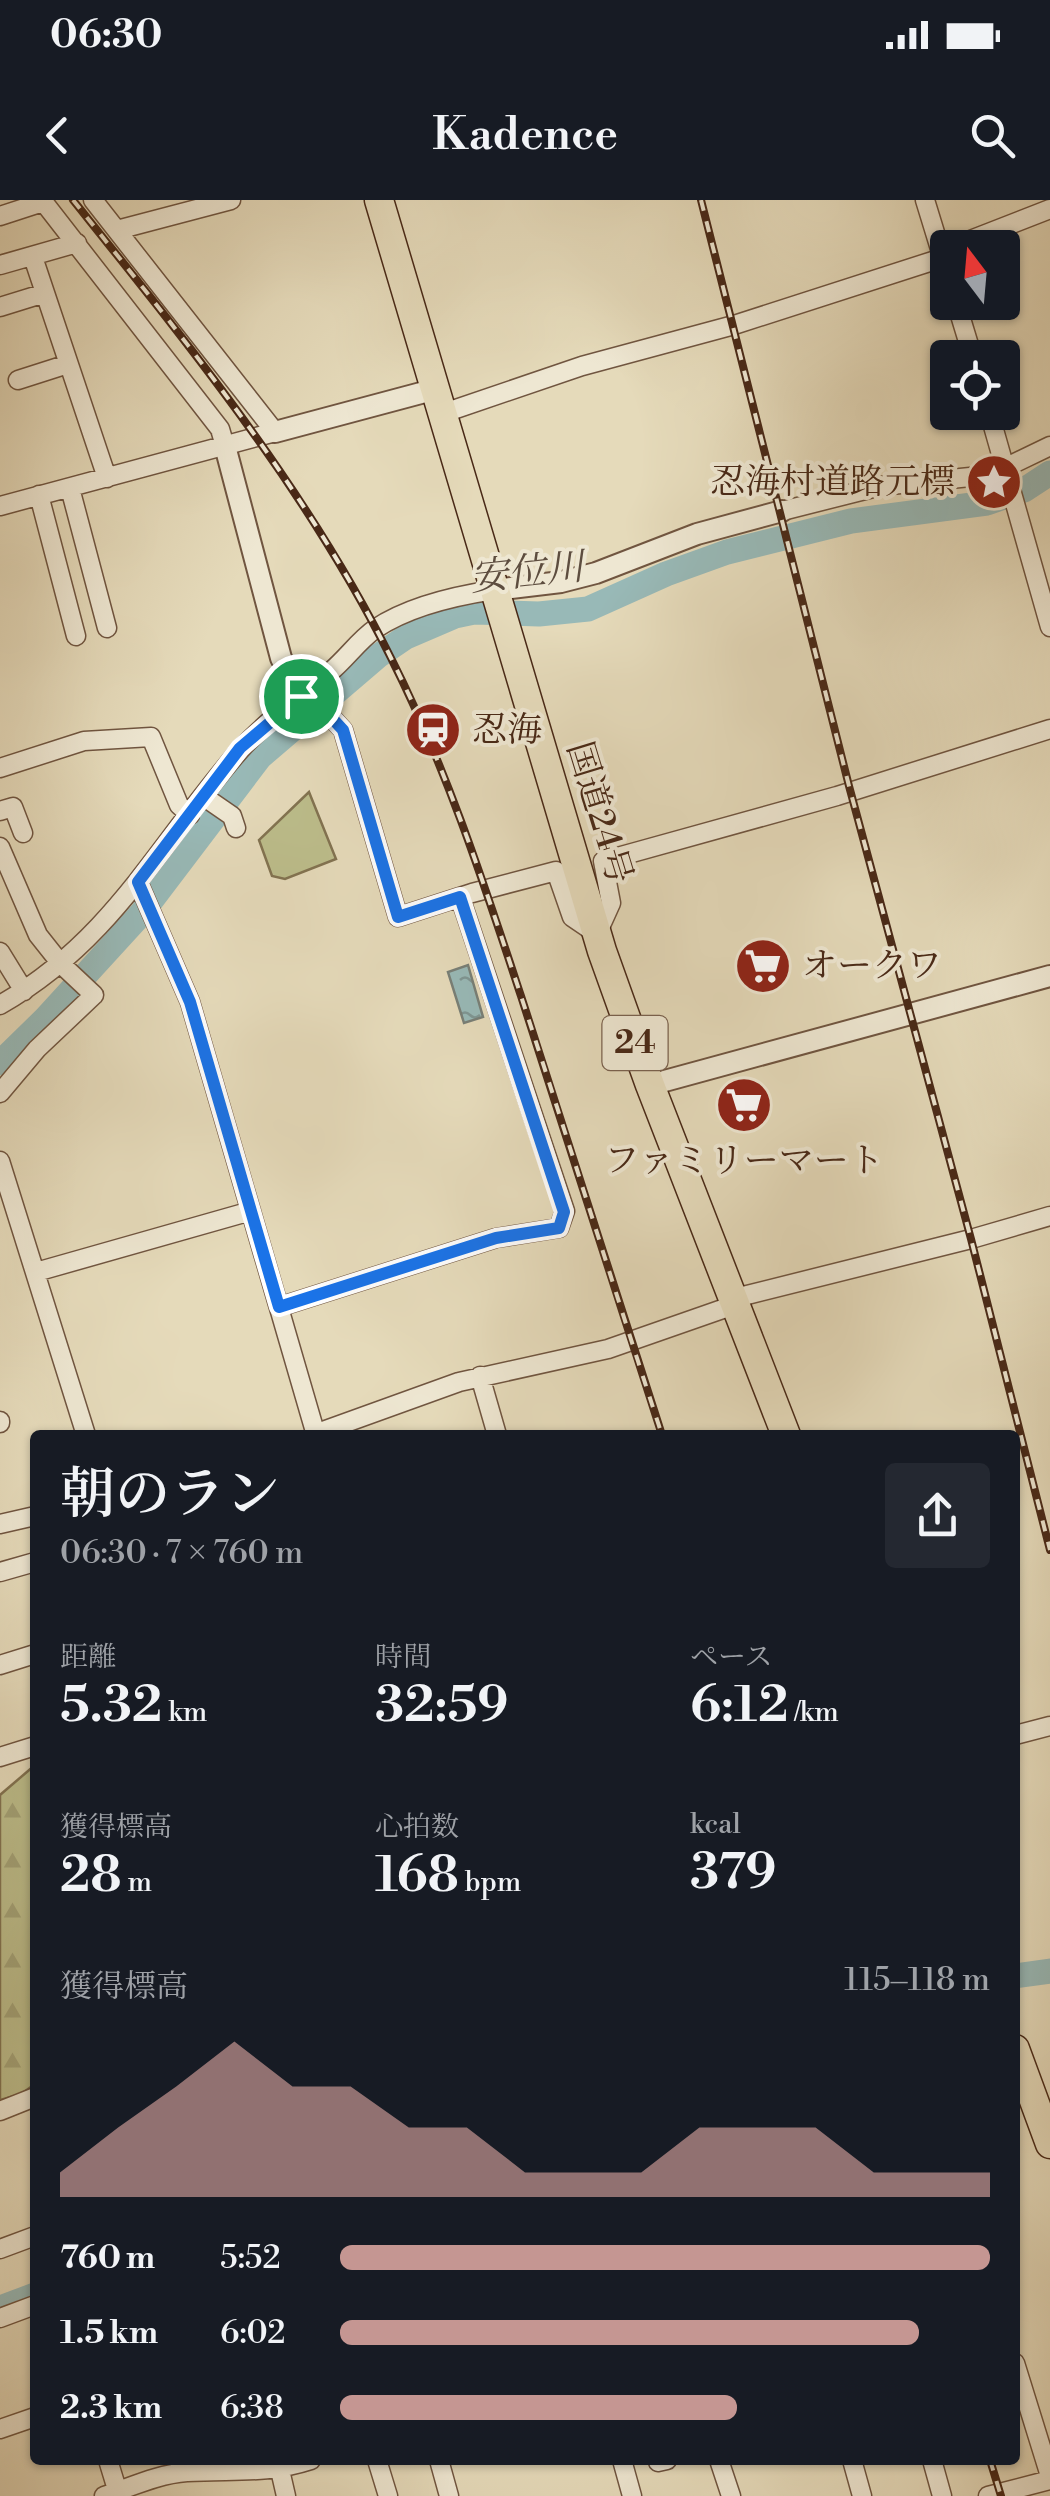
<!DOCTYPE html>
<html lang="ja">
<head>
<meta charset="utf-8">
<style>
  :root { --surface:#171b24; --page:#242831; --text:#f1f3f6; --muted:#9ea1a6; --accent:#c59692 }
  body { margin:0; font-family:"Libre Bodoni","Noto Serif JP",serif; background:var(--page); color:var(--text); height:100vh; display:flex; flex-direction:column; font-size:38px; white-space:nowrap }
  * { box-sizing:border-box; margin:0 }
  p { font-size:32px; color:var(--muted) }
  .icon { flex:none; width:55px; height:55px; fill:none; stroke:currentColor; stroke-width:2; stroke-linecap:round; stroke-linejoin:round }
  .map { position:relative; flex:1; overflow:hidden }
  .details { position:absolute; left:30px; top:1230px; width:990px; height:1035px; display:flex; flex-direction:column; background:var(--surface); border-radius:10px; box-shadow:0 2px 8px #0004 }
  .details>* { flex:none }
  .needle { width:65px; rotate:344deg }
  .controls { position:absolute; left:930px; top:30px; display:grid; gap:20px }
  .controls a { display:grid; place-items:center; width:90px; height:90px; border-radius:10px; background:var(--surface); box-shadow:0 2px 8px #0004; font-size:50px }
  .pin { position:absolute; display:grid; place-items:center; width:85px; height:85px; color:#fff; margin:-42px; border:5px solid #fff; border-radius:50%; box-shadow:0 2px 10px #0007 }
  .round { display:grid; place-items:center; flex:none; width:105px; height:105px; border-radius:10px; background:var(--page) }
  .overview { display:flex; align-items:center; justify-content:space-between; height:170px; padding:0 30px }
  h1 { font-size:55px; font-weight:600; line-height:75px }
  .figures { display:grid; grid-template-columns:repeat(3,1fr); gap:15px; height:170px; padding:10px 30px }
  .figures div { display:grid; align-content:center }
  .figures b { font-size:50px; font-weight:600 }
  .figures small { font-size:28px; font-weight:400 }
  .figures p { font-size:28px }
  .chart { height:280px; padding:20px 30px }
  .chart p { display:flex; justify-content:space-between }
  .chart svg { width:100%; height:180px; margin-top:10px; fill:var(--accent); opacity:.7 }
  ul { padding:0 30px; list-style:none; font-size:32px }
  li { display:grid; grid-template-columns:160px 120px 1fr; align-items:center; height:75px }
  li i { height:25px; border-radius:12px; background:var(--accent) }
  .status { display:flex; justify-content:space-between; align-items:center; height:70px; padding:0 50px; background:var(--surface); direction:ltr }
  .status svg { height:28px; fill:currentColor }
  header { display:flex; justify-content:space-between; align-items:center; height:130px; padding:0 30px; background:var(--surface); font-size:45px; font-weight:600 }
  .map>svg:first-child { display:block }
</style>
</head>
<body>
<div class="status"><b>06:30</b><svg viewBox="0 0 49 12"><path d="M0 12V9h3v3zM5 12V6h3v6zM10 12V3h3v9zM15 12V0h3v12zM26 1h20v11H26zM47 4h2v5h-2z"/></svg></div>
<header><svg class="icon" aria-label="back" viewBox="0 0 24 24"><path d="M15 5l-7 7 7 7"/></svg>Kadence<svg class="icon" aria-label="search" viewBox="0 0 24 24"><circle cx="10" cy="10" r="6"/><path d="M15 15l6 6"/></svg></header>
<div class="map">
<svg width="1050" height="2296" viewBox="0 0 1050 2296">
  <defs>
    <pattern id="forest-firs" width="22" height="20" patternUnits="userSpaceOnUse" patternTransform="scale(2.5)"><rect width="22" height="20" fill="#bcbd8b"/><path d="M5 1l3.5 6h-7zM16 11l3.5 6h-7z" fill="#a3a277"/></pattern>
    <pattern id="water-ripples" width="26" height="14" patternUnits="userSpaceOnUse" patternTransform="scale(2.5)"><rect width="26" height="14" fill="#98b9b7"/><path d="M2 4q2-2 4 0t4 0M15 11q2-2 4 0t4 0" fill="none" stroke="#7e9694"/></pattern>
  </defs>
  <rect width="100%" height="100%" fill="#e5daba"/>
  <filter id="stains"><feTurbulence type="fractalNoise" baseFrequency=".002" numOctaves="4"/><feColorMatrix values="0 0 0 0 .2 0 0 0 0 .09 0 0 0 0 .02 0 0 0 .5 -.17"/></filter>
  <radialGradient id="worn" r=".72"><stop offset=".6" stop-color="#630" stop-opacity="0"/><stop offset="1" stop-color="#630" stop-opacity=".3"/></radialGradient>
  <path fill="url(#forest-firs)" stroke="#827351" stroke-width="2.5" d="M35,1565v319l-14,10 -21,6v-305z"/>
  <path fill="#bcbd8b" stroke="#827351" stroke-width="2.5" d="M309,592l27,67 -51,20 -13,-3 -13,-36z"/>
  <path fill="url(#water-ripples)" stroke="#787f77" stroke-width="2.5" d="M468,765l15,52 -19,6 -16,-51z"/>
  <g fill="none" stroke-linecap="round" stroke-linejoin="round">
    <path stroke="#98b9b7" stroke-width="25" d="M0,863l46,-45 95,-104 119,-157 118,-101 28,-19 49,-21 19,-4 65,2 49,-5 78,-35 61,-22 124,-31 136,-18 37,-13 26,-17
      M1015,1776l35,-5
      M0,2108l35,-13"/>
    <g stroke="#705540" stroke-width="21">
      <path id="minor" d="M42,0l178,229 5,17
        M925,0l23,75
        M0,16l43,-14
        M117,30l114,-30
        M950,48l100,-39
        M33,57l74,221
        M0,65l77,-22
        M956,102l17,56
        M0,107l45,-14
        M18,180l50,-16
        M989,212l61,215
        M444,213l138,-47 152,-41 208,-67
        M70,288l37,140
        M39,295l37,141
        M0,306l275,-74 -182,-232
        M782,311l99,-25 109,-11 60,-29
        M307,491l36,39 55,187 74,-24 84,-22 16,46 25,17 14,-31 -8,-42 234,-65 213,-67
        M0,568l84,-27 67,-4 28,68 11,10
        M203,596l29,20 4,12
        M0,611l13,-4 10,26
        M0,647l38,88 23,29 33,31 -57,54 -37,44
        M138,682l52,120 126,433
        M0,752l24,39
        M0,805c114,-65 159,-163 241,-256 27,-29 58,-52 89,-77 16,-13 29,-32 45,-43 34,-23 79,-33 119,-39
        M0,961l86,274
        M36,1072l215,-61
        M735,1098l236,-59 79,-23
        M279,1107l217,-69 63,-10 6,-17 -105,-314
        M480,1176l17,59
        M0,1221v2
        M312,1235l147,-53 149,-33 129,-45
        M0,1324l35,-8
        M0,1372l35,-10
        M0,1465l35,-11
        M1015,1535l35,-9
        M0,1557l35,-11
        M0,1911l35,-14
        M0,2049l35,-13
        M0,2118l35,-13
        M1015,2163l35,113
        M0,2229l35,-12
        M108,2260l11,36
        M377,2260l11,36
        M439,2260l10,36
        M622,2260l10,36
        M719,2260l12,36
        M852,2260l10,36
        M932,2260l10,36
        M658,2262l9,-2
        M280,2270l6,26
        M104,2296c27,-9 54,-22 83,-24 46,-3 78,3 124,-12
        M988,2296l62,-16"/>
    </g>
    <g stroke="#705540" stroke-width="24">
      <path id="tertiary" d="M275,232l161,-43
        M225,246l56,212 20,38
        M494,390l67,-8 35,-9 101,-39 85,-23
        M650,885l400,-109"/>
    </g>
    <g stroke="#492917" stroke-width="31">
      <path id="trunk" d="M379,0l223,751 48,134 136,350
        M1015,1849l35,95"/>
    </g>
    <use href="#minor" stroke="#eee7d2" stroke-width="18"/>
    <use href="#tertiary" stroke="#eee7d2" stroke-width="20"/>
    <use href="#trunk" stroke="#e5daba" stroke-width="28"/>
    <g stroke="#492917" stroke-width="8">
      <path id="rail" d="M73,0c116,145 235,291 318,458 55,109 92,223 130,338 48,146 93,293 141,439
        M701,0l148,586 122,453 79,311
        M990,2260l11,36"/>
    </g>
    <use href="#rail" stroke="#eee7d2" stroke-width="4" stroke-dasharray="11" stroke-linecap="butt"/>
  </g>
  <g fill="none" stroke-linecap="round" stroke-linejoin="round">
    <g stroke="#fff" stroke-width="20">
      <path id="route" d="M307,491l36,39 55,187 62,-20 104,315 -5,16 -63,10 -217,69 -89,-305 -52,-120 102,-134z"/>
    </g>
    <use href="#route" stroke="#1a73e8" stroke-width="12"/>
  </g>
  <defs>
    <g id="sight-disc" transform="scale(2.875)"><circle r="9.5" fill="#8f2418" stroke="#eee7d2"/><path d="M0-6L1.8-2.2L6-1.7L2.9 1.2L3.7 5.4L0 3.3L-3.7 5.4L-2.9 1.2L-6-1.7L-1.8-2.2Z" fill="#fff"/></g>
    <g id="station-disc" transform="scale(2.875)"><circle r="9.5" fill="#8f2418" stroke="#eee7d2"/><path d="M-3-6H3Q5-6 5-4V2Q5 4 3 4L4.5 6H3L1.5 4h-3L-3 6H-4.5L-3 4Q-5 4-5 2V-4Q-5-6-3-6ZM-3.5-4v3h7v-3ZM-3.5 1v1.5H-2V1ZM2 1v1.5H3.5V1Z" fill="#fff"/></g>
    <g id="supermarket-disc" transform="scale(2.875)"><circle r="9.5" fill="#8f2418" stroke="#eee7d2"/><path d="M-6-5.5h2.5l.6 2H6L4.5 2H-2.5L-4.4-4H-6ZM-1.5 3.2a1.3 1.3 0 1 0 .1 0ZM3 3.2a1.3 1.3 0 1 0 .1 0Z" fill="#fff"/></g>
  </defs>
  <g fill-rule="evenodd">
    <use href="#sight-disc" x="994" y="282"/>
    <use href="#station-disc" x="433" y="530"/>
    <use href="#supermarket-disc" x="763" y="766"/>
    <use href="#supermarket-disc" x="744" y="905"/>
  </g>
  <g text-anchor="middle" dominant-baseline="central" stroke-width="8" stroke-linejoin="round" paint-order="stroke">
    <rect fill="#eee7d2" stroke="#7a624f" stroke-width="2.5" x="602.5" y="816" width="65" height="54" rx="8"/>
    <g font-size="32" font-weight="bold" fill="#492917">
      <text x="635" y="843">24</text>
    </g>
    <g font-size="35" fill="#492917" stroke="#eee7d2" text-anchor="start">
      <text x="955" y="282" text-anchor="end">忍海村道路元標</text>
      <text x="472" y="530">忍海</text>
      <text x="802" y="766">オークワ</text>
      <text x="744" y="961" text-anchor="middle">ファミリーマート</text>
    </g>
    <g font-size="35" fill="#492917" stroke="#eee7d2">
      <text transform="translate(599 613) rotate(73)">国道24号</text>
    </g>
    <g font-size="38" font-style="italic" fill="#5d4d3f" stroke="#eee7d2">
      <text transform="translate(527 373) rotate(-6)">安位川</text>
    </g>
  </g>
  <rect width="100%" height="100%" filter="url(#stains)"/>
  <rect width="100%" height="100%" fill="url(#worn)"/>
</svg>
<div class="controls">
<a><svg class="needle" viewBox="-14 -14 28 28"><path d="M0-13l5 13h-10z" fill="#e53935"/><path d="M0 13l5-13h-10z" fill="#9ea1a6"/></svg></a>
<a><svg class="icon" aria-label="locate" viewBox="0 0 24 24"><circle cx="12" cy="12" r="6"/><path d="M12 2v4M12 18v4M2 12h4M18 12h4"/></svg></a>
</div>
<div class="pin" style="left:301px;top:496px;background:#1e9e55"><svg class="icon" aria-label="arrive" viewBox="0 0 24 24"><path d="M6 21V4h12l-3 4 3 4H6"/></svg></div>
<section class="details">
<div class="overview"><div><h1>朝のラン</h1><p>06:30 · 7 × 760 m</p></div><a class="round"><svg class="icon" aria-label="share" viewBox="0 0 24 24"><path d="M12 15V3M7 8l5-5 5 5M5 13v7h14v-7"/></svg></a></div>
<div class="figures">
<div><p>距離</p><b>5.32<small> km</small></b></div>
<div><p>時間</p><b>32:59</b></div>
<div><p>ペース</p><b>6:12<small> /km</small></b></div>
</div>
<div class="figures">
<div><p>獲得標高</p><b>28<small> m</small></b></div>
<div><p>心拍数</p><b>168<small> bpm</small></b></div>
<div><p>kcal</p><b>379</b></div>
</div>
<div class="chart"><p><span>獲得標高</span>115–118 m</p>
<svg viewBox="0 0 160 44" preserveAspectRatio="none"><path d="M0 44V38L10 27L20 17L30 6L40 17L50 17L60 27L70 27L80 38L90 38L100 38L110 27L120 27L130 27L140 38L150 38L160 38V44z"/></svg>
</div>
<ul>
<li><b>760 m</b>5:52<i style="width:100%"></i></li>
<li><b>1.5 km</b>6:02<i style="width:89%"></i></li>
<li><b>2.3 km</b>6:38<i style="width:61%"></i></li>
</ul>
</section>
</div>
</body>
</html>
